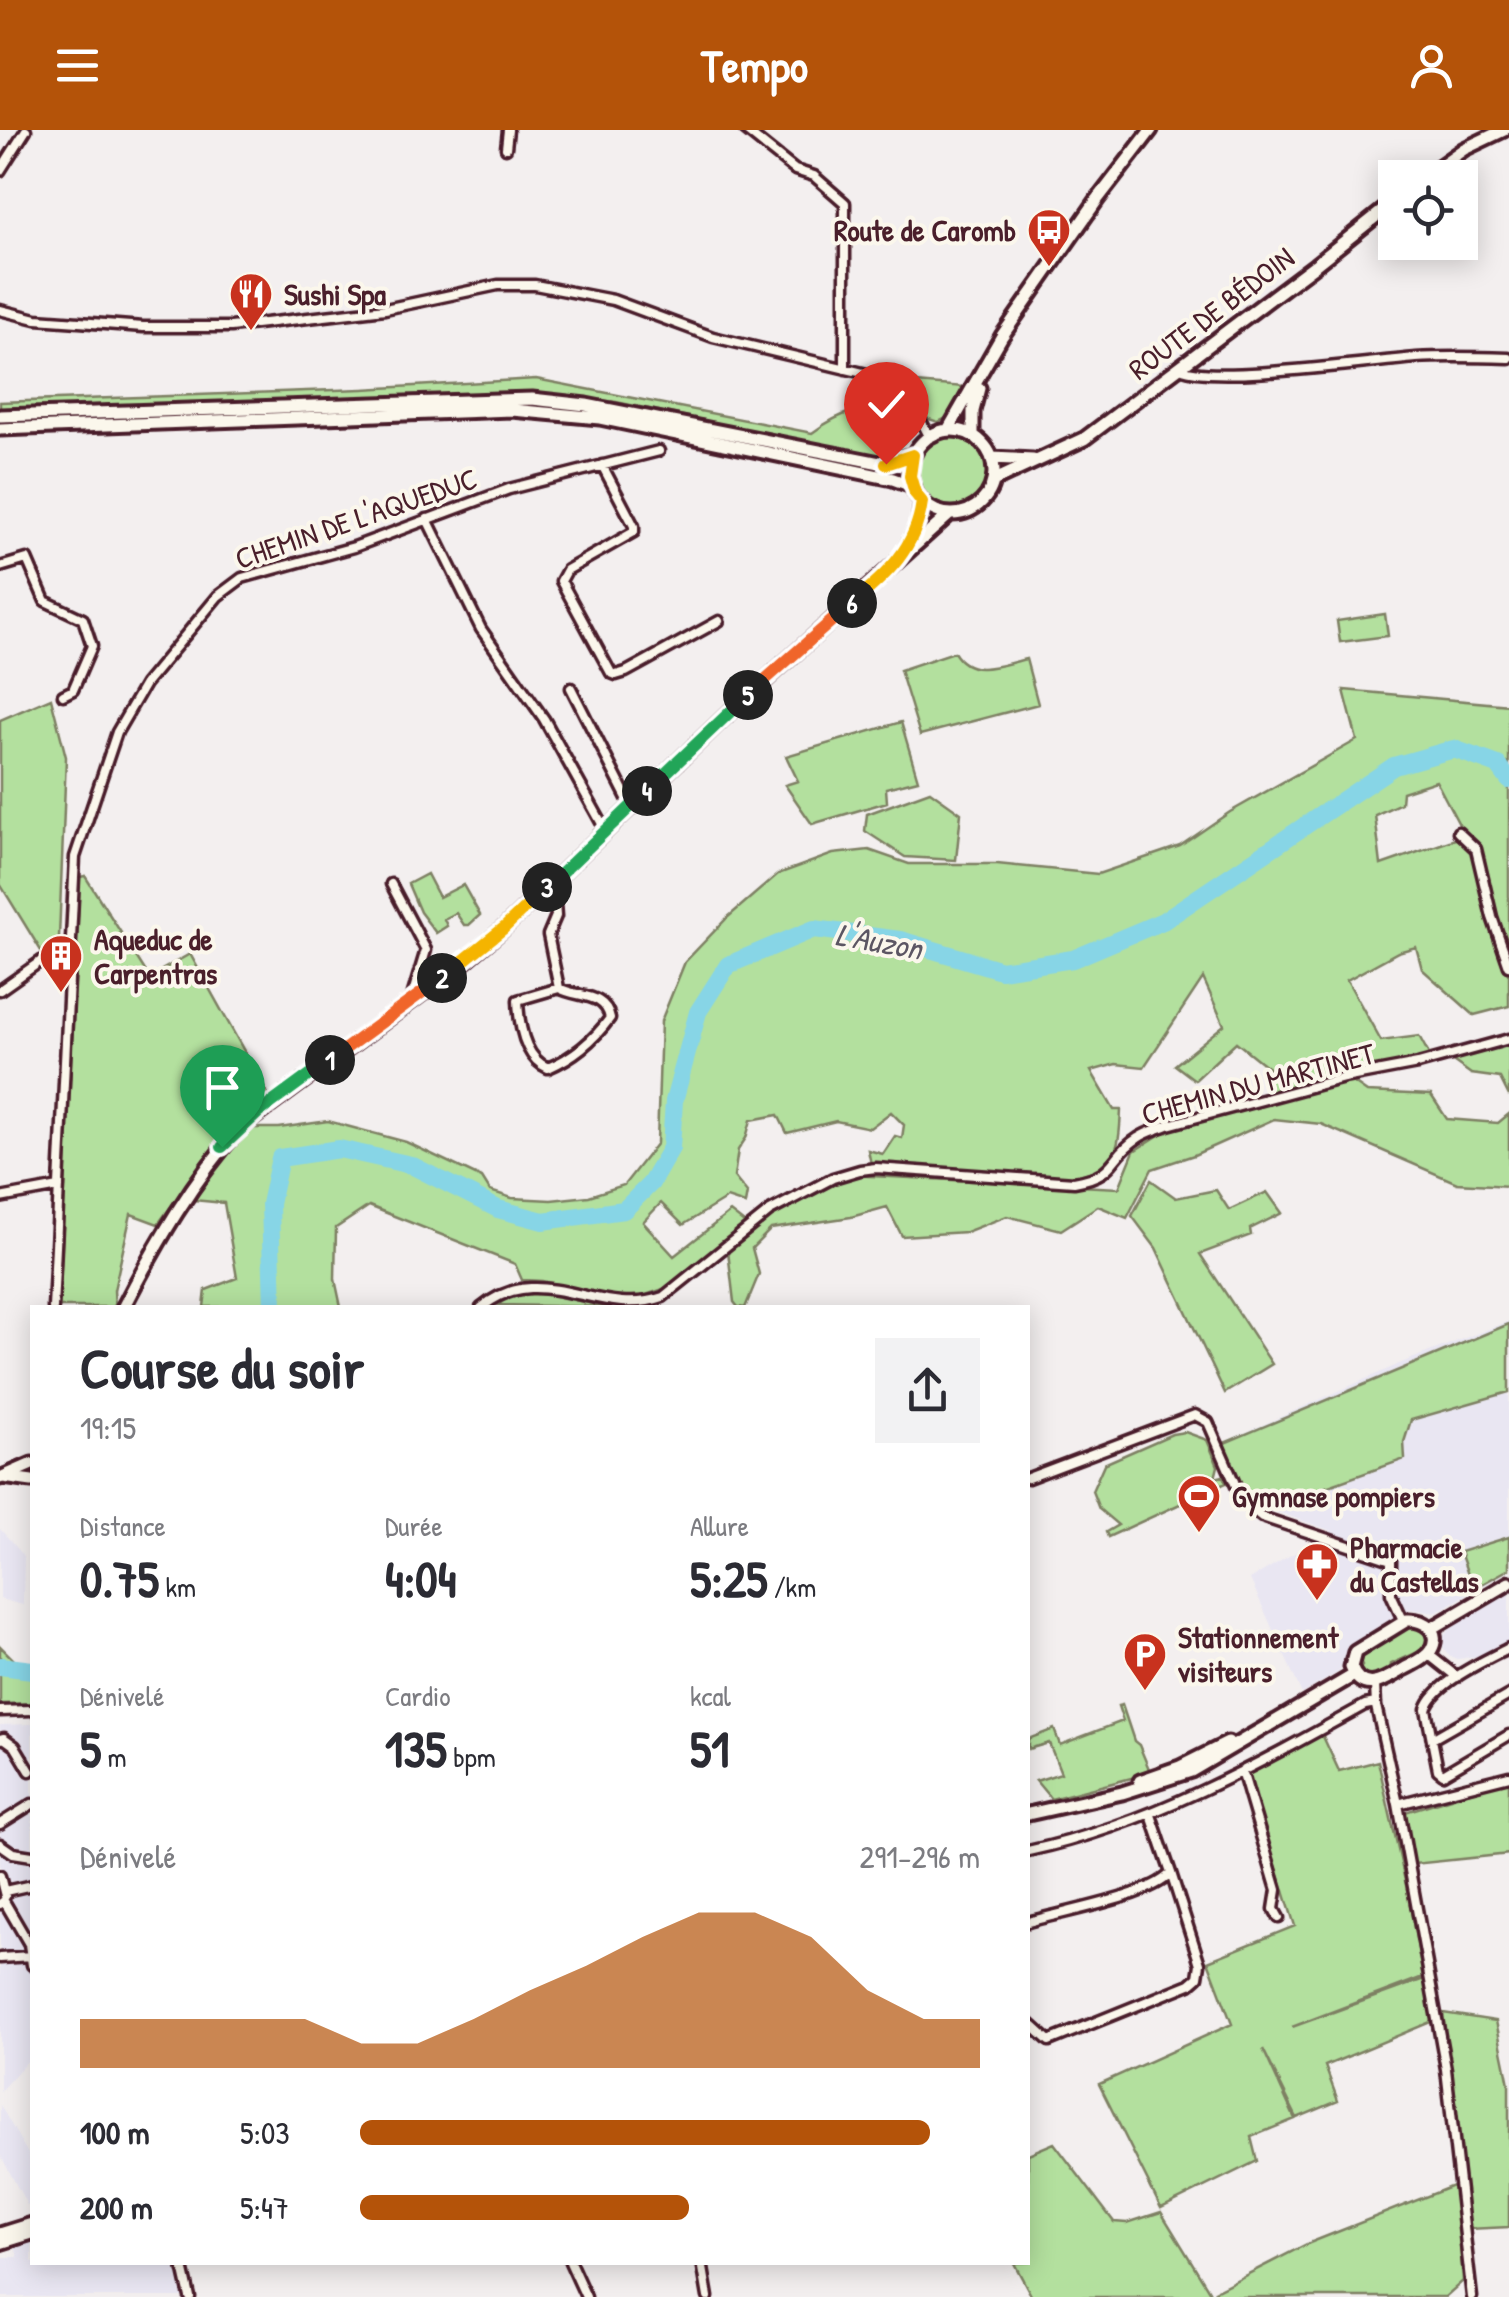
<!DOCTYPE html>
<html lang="fr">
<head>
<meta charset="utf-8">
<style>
  :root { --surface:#fff; --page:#f2f2f3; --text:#2b2b33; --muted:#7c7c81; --accent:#b45309 }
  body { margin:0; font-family:"Patrick Hand",sans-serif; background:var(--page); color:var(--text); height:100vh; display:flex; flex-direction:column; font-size:38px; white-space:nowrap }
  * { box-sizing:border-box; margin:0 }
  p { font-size:32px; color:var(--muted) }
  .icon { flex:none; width:55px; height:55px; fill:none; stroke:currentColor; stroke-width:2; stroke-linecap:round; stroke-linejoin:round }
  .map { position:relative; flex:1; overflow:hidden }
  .sheet { position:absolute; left:30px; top:1175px; width:1000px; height:960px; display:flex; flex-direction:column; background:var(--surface); border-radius:0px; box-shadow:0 5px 25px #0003 }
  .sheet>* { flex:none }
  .buttons { position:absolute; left:1378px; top:30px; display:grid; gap:20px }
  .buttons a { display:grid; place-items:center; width:100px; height:100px; border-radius:0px; background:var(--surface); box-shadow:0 5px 25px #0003; font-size:50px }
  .pin { position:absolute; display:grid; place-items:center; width:85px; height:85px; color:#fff; margin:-102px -42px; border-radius:50% 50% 50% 0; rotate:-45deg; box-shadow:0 0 10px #0007 }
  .pin .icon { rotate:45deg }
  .km { position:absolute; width:50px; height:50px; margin:-25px; border-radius:50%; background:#222; color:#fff; font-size:28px; line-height:50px; text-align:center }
  .round { display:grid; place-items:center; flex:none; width:105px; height:105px; border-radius:0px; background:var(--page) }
  .overview { display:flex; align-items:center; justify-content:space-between; height:170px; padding:0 50px }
  h1 { font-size:55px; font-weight:700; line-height:75px }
  .figures { display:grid; grid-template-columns:repeat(3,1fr); gap:15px; height:170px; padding:10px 50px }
  .figures div { display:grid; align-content:center }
  .figures b { font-size:50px; font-weight:700 }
  .figures small { font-size:28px; font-weight:400 }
  .figures p { font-size:28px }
  .chart { height:280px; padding:20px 50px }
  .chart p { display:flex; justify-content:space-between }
  .chart svg { width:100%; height:180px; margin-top:10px; fill:var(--accent); opacity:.7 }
  ul { padding:0 50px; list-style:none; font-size:32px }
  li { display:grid; grid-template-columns:160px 120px 1fr; align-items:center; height:75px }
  li i { height:25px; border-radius:12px; background:var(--accent) }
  header { display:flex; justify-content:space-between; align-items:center; height:130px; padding:0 50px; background:var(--accent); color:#fff; font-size:45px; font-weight:700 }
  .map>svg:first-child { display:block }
</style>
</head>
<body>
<header><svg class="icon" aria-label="menu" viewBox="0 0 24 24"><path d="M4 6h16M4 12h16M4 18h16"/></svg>Tempo<svg class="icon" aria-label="person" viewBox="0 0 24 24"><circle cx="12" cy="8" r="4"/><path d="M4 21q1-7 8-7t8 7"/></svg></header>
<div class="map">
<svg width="1509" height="2167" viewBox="0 0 1509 2167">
  <rect width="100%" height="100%" fill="#f3efef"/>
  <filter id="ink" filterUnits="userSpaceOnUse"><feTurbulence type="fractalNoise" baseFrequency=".01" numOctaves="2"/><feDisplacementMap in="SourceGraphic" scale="20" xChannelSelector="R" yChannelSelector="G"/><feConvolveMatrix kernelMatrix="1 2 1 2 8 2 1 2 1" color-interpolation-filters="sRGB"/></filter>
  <g filter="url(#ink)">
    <path fill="#e9e6f2" d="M1509,1191v250l-74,42 -25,-4 -58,35 -13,28 -37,22 -52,-115 82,-48 -78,-27 -30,-62 182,-81z
      M0,1399l24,27 -1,49 -23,-6z
      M1509,1461v50l-22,14 -30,4 -8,-3 -6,-9 1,-12 7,-7z
      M32,1594v332l-32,35v-366z
      M0,1975l32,56v41l-5,3 -27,-51z
      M32,2110v22l147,1 8,34h-187v-40h18l-3,-11z"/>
    <path fill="#b3e09e" stroke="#7e8064" stroke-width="2.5" fill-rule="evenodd" d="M536,249l276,54c25,-19 63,-35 94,-22 13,27 -6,40 -31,45l-259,-54 -88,-10 -528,19v-9l363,-13z
      M903,252l62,5 -15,29 -12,6 -12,-4z
      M917 342a35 35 0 1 1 70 0a35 35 0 1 1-70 0Z
      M1385,484l3,22 -48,6 -3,-21z
      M954,522c16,27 46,13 72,7l12,45 -118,31 -20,-65z
      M1344,560l165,15v249l-14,-38 -15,-69 -18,-17 -26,-49 -34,11 -1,11 -26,12 6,50 80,-28 12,12 16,68 20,56v33l-35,9 -52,-46 -6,-22 -18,5 -51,28 34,61 38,-5 12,22 -87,18 23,16 64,3 16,24 51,4 11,-9v72l-52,-3 -136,-59 -47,-5 -80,36 -42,14 -25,49 -29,-12 -37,24 -54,-14 -41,16 -64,4 -15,-29 -36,10 -80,12 -19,19 7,26 -14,34 -7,-1 -4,-5 -6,-51 -35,28 -62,21 -89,-19 -20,-1 -7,-16 -146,-58 -33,22 -1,51 6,28h-137l2,-17 31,-12 -13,-75 -31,-3 56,-72h30l49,-7 78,21 76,36 8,13 22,7 39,2 38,-4 35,-11 33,-42 4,-122 24,-59 42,-44 51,-44 55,-20 36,-4 40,14h88l101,10 82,-28 50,-34 127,-72zM1203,848l21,47 -49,40 20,15 41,-38 35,28 -9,33 -95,27 -33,21 -15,37 -270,-13 -56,27 -40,28 -23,-18 -56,44 -31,-34 18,-19 22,22 44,-27 18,6 2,-11 -13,-16 4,-27 8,-12 5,-18 27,-5 9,18 49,-12 34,7 21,-16 13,13 -2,13 -7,-2 -12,18 -15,-4 3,14 198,13c48,-8 50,-24 52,-67h-7l-23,-39 25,-7 28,3z
      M51,568l15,59 -8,206 -15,-9 -43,-70v-164z
      M901,592l17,58 -32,8 1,14 -75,22 -27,-39 13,-4 -12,-25z
      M930,661l31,22 -5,47 -51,-3 -40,-26 2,-17z
      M427,744l12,23 24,-12 17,30 -11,10h-5l-8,-12 -12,6 3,7 -11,7 -16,-21 -12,-28z
      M85,746l64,101 41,-23 78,140 -29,20 -81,110 -27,-10 -17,76 1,17h-56l21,-430z
      M1509,913v53l-9,-18 -29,-4 -21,-15z
      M1151,1050l25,18 40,-8 13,20 38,-18 15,21 -32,16 1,6 -51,19 72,110 -47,29 -69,-145 -24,-32z
      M519,1159l90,18 -111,-2z
      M1509,1194v68l-98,28 -7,22 1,17 -144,51 -17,-14 -22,-52z
      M1185,1302l22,8 11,26 -3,12 8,-2 3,7 -118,54 -2,-5 12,-7 -19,-16 -7,-18 12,-27 68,-30z
      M1509,1407v32l-36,20 -13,-37z
      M1408,1497l11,1 8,7 -2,14 -34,15 -1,6 -12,7 -17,-3 -2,-5 3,-3 -3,-6 3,-5z
      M0,1516l17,17h15v40l-32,1z
      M1122,1575l12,36 5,4 10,24 -10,7 -88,23 -15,-18 25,-8 -12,-30 -21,6v-10l26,-10 6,16 63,-24 -5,-15z
      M1321,1602l18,39 39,-10 30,133 15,83 -131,50 132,-48 9,42 -108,45 13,35 -41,17 -34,-69 32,70 -44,18 6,24 -96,47 -62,-124 133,-60 -24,-63 87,-35 -48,-153z
      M1509,1650v74l-95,10 -9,-52z
      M1443,1883l53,8 13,63v143l-41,2z
      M1054,2013l60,79 13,1 34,-11 52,85h-181l-18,-34 14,-1v-108z
      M1455,2055l8,96 -18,16h-225l-5,-6 92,-47z"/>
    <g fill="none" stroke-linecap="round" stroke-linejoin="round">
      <path stroke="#87d5e6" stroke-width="18" d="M273,1178l-3,-104 10,-46 59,-9 72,16 87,44 45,12 81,-11 27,-27 20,-35 3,-47 24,-89 30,-47 86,-36 86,11 101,30 72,-11 90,-38 231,-155 60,-17 44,16 11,15
        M0,1536l32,4"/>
      <g stroke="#4a1f2b" stroke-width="15">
        <path id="minor" d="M745,0l50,40 19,6 31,27v166
          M506,18l2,-18
          M0,41l26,-41
          M0,180l36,9 43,3 64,5h88l154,-18 113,-24h37l78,15 100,37 171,41 26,22 19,36
          M1179,237c22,18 199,-6 237,-9 31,-2 62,-1 93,0
          M602,335l32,61v6l-67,38 -6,11 50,92 5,2 10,-3 93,-51
          M427,389l54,110 63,90 62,112
          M0,437l27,-8 18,42 38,18 9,27 -19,44 -10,5
          M571,558l60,118
          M1458,702l18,17 16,68 17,49
          M391,754l35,66 -15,50
          M550,754l4,7 2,25 -8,19 11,53
          M559,858c18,10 46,4 51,30 -16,22 -36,39 -62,50 -24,-10 -29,-43 -30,-68z
          M0,860l41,-29 6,-1 22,9
          M0,1068l59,-11
          M53,1178l22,-451 42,-125 28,-48 73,-88 24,-18 112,-31 155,-58 150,-38
          M481,1178c59,-50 117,12 182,-11l107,-86 63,-33 27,-8 16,-2 198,14c44,-7 34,-25 64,-44 8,-6 20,-9 30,-13l176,-47 74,-14 91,-25
          M1028,1348l167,-63 13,7 35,80 19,15 129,43v34l13,28
          M1509,1518c-23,12 -75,35 -83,61l12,61 5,4 66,-39
          M1428,1524l29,23
          M1375,1555l1,21 22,98 48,265 26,228
          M0,1581l32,-1
          M0,1609l4,-1 11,8 15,25
          M1432,1609l77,-44
          M1242,1641l35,119 -3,19 5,9
          M1398,1674l111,-28
          M0,1694l32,-20
          M0,1714l13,9 19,3
          M1028,1721c121,-26 229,-86 337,-146l11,-2
          M0,1746l5,20
          M5,1761l27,-6
          M0,1774l4,-3 25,43 3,21
          M1028,1792c33,-10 122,-25 143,-49l-20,-58
          M0,1828l31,-2
          M1028,1892l21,19 141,-57 8,-7 2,-13 -29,-91
          M182,2132l8,35
          M570,2132l16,35
          M702,2132l6,35"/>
      </g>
      <g stroke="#4a1f2b" stroke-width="19">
        <path id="secondary" d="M1423,48l41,-29 40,-19
          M0,286l532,-17 54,6 294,58 33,-8
          M0,299l512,-19 88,8 293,61 19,7
          M910 342a42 42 0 1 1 84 0a42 42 0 1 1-84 0Z
          M948,300l54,-94 95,-136 54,-70
          M973,305v-24l6,-23
          M992,328l41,2
          M993,351l91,-42 231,-174 80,-64
          M906,419l12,-23 4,-24
          M123,1178c33,-64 70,-129 118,-181l221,-163 42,-36 226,-216 220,-198
          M3,1347l29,4
          M0,1348l32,-14
          M1407,1490c17,-1 35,11 24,30 -5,9 -18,14 -27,19 -19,11 -42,27 -53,-2l4,-15z
          M1431,1499l78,-46
          M1140,1651l40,-14 48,-24
          M1028,1684l94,-21 69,-22 163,-96
          M0,2104l32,-10
          M0,2113l32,-10"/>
      </g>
      <use href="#minor" stroke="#fbf7ec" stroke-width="8"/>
      <use href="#secondary" stroke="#fbf7ec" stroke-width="11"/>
    </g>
  </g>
  <g fill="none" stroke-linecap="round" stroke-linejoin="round" filter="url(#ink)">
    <g stroke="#fff" stroke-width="20">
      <path id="split-1" d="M222,1017l36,-34 72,-53"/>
    </g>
    <g stroke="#fff" stroke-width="20">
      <path id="split-2" d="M330,930l112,-82"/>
    </g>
    <g stroke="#fff" stroke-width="20">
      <path id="split-3" d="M442,848l62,-50 43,-41"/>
    </g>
    <g stroke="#fff" stroke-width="20">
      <path id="split-4" d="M547,757l100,-96"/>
    </g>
    <g stroke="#fff" stroke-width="20">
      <path id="split-5" d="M647,661l101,-96"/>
    </g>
    <g stroke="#fff" stroke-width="20">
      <path id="split-6" d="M748,565l104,-92"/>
    </g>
    <g stroke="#fff" stroke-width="20">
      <path id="split-7" d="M852,473c35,-28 64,-55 70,-101l-7,-9"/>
    </g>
    <g stroke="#fff" stroke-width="20">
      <path id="split-8" d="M886,334l27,-9 -3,21 5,17"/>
    </g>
    <use href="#split-1" stroke="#22a559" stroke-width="12"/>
    <use href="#split-2" stroke="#f0652b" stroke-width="12"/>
    <use href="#split-3" stroke="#f5b400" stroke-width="12"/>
    <use href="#split-4" stroke="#22a559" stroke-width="12"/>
    <use href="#split-5" stroke="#22a559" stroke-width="12"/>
    <use href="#split-6" stroke="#f0652b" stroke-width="12"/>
    <use href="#split-7" stroke="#f5b400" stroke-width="12"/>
    <use href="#split-8" stroke="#f5b400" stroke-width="12"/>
  </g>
  <defs>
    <g id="bus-pin" transform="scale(2.25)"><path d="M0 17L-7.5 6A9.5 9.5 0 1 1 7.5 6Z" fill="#c8321e" stroke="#fbf7ec"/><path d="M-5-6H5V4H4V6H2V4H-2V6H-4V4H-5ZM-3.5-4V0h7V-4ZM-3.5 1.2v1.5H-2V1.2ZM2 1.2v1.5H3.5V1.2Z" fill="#fff"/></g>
    <g id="restaurant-pin" transform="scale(2.25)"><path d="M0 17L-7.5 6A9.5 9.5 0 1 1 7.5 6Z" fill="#c8321e" stroke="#fbf7ec"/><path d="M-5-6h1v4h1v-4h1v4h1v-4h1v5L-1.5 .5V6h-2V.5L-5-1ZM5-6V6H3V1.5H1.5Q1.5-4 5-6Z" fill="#fff"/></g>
    <g id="building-pin" transform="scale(2.25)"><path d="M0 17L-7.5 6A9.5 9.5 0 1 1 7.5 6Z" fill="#c8321e" stroke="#fbf7ec"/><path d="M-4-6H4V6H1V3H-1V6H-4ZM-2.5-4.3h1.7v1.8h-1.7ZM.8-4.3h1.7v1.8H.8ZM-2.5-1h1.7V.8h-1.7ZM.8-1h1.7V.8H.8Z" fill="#fff"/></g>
    <g id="stadium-pin" transform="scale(2.25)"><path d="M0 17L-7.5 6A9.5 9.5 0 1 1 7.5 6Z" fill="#c8321e" stroke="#fbf7ec"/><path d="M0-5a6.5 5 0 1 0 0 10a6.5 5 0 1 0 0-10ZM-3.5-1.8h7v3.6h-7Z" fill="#fff"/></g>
    <g id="pharmacy-pin" transform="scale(2.25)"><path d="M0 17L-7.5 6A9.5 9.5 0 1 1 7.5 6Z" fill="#c8321e" stroke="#fbf7ec"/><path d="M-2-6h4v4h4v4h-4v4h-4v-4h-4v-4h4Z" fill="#fff"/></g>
    <g id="parking-pin" transform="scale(2.25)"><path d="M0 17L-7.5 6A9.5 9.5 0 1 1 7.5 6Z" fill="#c8321e" stroke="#fbf7ec"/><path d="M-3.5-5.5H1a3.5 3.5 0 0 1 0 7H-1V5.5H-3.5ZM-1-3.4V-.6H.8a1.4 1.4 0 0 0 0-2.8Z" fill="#fff"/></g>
  </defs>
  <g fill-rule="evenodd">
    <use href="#bus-pin" x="1049" y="100"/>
    <use href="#restaurant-pin" x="251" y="164"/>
    <use href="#building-pin" x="61" y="826"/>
    <use href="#stadium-pin" x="1199" y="1366"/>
    <use href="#pharmacy-pin" x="1317" y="1434"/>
    <use href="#parking-pin" x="1145" y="1524"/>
  </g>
  <g text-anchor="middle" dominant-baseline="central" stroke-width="8" stroke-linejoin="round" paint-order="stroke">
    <g font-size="30" font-weight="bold" fill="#4a1f2b" stroke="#fbf7ec" text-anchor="start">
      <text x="1016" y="100" text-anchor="end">Route de Caromb</text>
      <text x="284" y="164">Sushi Spa</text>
      <text x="94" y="809">Aqueduc de<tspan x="94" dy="34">Carpentras</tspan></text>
      <text x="1232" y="1366">Gymnase pompiers</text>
      <text x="1350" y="1417">Pharmacie<tspan x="1350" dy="34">du Castellas</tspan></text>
      <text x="1178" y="1507">Stationnement<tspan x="1178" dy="34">visiteurs</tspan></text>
    </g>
    <g font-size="30" fill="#4a1f2b" stroke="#fbf7ec">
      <text transform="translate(1211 183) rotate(-37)">ROUTE DE BÉDOIN</text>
      <text transform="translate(356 388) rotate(-19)">CHEMIN DE L'AQUEDUC</text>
      <text transform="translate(1258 953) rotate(-15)">CHEMIN DU MARTINET</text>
    </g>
    <g font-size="32" font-style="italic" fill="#5c5663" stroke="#fbf7ec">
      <text transform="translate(879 811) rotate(10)">L'Auzon</text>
    </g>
  </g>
</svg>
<div class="buttons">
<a><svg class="icon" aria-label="locate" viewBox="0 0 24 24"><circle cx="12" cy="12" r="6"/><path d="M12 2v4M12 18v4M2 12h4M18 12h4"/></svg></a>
</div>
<div class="pin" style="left:222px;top:1017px;background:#1e9e55"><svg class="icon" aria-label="arrive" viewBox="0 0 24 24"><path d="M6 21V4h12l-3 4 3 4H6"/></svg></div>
<div class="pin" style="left:886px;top:334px;background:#d93025"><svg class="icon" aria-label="check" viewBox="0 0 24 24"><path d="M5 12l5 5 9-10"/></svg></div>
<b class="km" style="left:330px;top:930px">1</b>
<b class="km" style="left:442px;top:848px">2</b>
<b class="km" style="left:547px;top:757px">3</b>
<b class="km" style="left:647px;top:661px">4</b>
<b class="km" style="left:748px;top:565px">5</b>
<b class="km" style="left:852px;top:473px">6</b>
<section class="sheet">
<div class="overview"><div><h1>Course du soir</h1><p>19:15</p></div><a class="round"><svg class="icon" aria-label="share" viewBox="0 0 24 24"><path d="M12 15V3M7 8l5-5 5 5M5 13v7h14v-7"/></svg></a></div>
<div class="figures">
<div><p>Distance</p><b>0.75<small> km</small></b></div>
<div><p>Durée</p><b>4:04</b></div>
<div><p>Allure</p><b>5:25<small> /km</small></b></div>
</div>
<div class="figures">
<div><p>Dénivelé</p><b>5<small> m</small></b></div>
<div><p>Cardio</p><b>135<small> bpm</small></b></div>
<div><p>kcal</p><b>51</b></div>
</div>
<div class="chart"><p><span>Dénivelé</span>291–296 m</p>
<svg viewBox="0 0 160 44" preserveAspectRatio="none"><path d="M0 44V32L10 32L20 32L30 32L40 32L50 38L60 38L70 32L80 25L90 19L100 12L110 6L120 6L130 12L140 25L150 32L160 32V44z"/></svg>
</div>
<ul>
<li><b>100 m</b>5:03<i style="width:92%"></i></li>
<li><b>200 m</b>5:47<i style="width:53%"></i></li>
</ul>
</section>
</div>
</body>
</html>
